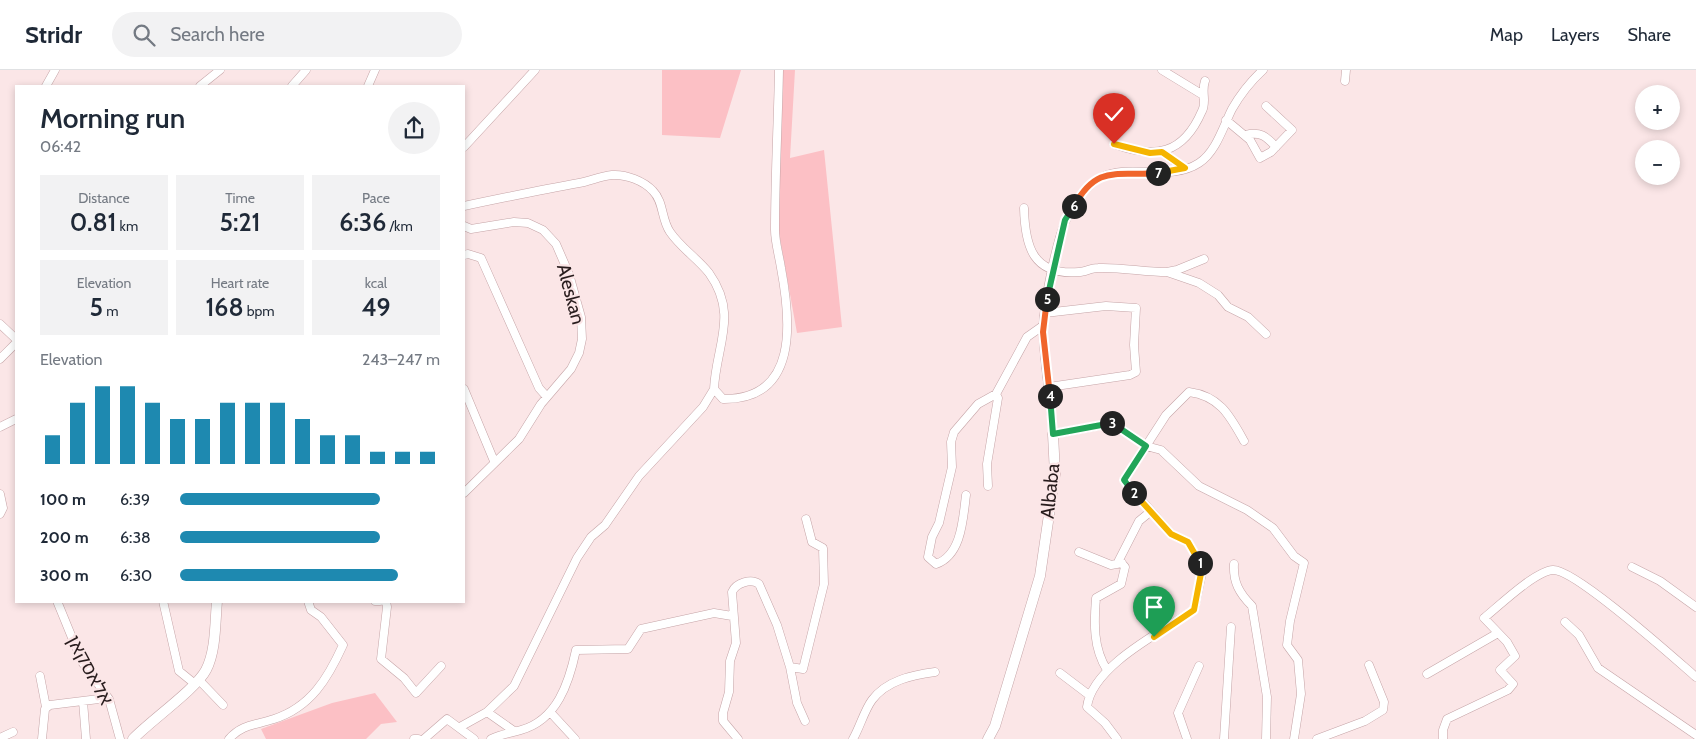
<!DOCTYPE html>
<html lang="en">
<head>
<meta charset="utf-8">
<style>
  :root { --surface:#fff; --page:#f2f2f3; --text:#1f2937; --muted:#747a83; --line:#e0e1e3; --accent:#1e89b0 }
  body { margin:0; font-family:Cabin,"Noto Sans Hebrew",sans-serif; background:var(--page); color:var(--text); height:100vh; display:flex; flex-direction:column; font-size:19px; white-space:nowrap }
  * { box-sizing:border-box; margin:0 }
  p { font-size:16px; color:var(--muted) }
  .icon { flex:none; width:28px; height:28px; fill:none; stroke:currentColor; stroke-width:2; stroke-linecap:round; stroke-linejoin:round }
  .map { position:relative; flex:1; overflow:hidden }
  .panel { position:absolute; left:15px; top:15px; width:450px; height:518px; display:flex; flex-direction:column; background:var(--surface); border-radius:0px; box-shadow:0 2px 8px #0003 }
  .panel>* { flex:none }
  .fabs { position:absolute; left:1635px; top:15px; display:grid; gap:10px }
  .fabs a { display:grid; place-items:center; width:45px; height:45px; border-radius:50%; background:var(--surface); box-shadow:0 2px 8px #0003; font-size:25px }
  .pin { position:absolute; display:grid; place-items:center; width:42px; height:42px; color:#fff; margin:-51px -21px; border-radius:50% 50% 50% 0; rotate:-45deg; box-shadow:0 0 5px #0007 }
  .pin .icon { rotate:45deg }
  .km { position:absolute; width:25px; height:25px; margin:-12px; border-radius:50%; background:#222; color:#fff; font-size:14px; line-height:25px; text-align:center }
  .round { display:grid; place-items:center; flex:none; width:52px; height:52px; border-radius:26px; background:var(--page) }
  .overview { display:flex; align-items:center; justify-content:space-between; height:85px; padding:0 25px }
  h1 { font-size:28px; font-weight:600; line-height:38px }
  .stats { display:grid; grid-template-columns:repeat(3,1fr); gap:8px; height:85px; padding:5px 25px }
  .stats div { display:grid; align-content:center; border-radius:0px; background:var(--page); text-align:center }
  .stats b { font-size:25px; font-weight:600 }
  .stats small { font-size:14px; font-weight:400 }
  .stats p { font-size:14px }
  .chart { height:140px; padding:10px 25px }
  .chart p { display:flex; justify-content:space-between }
  .chart svg { width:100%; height:90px; margin-top:5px; stroke:var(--accent); stroke-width:6 }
  ul { padding:0 25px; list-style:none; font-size:16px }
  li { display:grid; grid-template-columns:80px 60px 1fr; align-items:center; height:38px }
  li i { height:12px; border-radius:6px; background:var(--accent) }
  header { display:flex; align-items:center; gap:30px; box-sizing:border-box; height:70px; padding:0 25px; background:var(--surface); border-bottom:1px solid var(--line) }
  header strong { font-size:24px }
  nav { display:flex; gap:28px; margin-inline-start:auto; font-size:18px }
  .search { width:350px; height:45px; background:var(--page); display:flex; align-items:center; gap:12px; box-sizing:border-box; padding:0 18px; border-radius:28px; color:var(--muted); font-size:19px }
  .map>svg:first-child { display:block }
</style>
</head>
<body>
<header>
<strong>Stridr</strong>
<div class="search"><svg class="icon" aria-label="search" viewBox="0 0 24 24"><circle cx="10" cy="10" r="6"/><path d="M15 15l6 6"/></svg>Search here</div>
<nav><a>Map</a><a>Layers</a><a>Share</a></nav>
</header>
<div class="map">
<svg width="1696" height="669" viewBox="0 0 1696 669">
  <rect width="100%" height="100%" fill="#fbe6e7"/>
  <path fill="#fcc0c5" d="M662,0h79l-21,68 -58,-3z
    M777,0h18l-5,88 34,-8 18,177 -45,6 -24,-133z
    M375,623l22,29 -16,2 -15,15h-100l-5,-10 71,-26z"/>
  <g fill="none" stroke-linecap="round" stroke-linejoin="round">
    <g stroke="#c5a4a7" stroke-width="9">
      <path id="minor" d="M1162,0l41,25
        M1345,11l1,-11
        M46,16l9,-16
        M200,16l20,-16
        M292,16l14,-16
        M368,16l7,-16
        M1226,50l24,20 10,18 11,-6 21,-22 -26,-24
        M1245,65c15,-4 21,1 31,12
        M1114,74c41,15 69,11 88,-33 5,-9 -1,-20 3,-30
        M464,77l71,-77
        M1162,82l23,17
        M464,136c38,-8 76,-16 115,-23 11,-2 22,-7 33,-8 14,-1 32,6 41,16 11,11 8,28 17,41 11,16 27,26 39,41 30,42 7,72 5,116l9,10c76,1 68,-78 58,-131 -2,-13 -6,-26 -6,-38 0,-53 3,-107 4,-160
        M1024,138c1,39 9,68 55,64 6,0 12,-4 19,-4 23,-1 46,4 69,4l10,-2 27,-11
        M464,156l7,3 43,-7 14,1 15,7 13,14 13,30 12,43 1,22 -3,14 -8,16 -30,35 -22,35 -55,54
        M464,185l4,-1 13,4 58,130 8,9
        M1167,202l32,11 19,12 10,12 20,10 18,17
        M1045,243l61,-7 30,2 -2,37 2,27 -6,3 -81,12
        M0,254l16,15
        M0,289l16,-16
        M464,319l30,72
        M0,357l16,-8
        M1244,371c-14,-25 -24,-45 -55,-49l-23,23 -20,31 15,4 38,36 48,24 26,18 21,28 10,7 -14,58 -3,24 11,15 3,34 -7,45
        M988,416l-1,-22 11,-66 -2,-4
        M0,424l3,14 -3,6
        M966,425c-3,23 -4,60 -30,69l-8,-7 4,-20 7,-14 13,-56 -1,-25 3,-10 24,-28 18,-10 31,-57 17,-12
        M1079,482l32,13 11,-2
        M1234,494c-1,18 5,29 18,42l15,91 -1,42
        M1632,497l28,14 36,26
        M57,531l25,61 27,37 11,40
        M163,531l16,70 16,13
        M375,531h5
        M386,531l1,6 -6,52 23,19 12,15 25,-27
        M1565,552l14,13 19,33 98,67
        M790,597l7,36 8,18
        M1107,600c-14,-22 -13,-47 -11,-72l25,-14 4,-17 -6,-7 20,-39 11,-9
        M1060,603l29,22
        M1427,604l71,-41
        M40,606l6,31
        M199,610l24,25
        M83,631l3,38
        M487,642l27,19
        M551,643l24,26
        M460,657l27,-15 27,-26 63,-128 14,-21 14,-12 34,-49 64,-69 11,-18
        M0,668l13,-6
        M42,669l3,-30 5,-4 57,-7
        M229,669c13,-15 27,-14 45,-20 37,-12 54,-41 69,-74l-22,-28 -10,-7 -3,-9
        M414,669h4
        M424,669l23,-20 27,20
        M491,669c10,-5 20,-6 30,-9 36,-10 48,-47 55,-80l52,-1 13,-20 73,-16 18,3
        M738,669l-15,-18v-8l6,-21 1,-31 6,-18 -4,-51c4,-9 19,-14 27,-8l18,41 13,42 13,2 21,-85 -1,-36 -11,-6 -6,-23
        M853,669c7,-12 11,-28 19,-39 15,-20 41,-25 63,-28
        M1117,669l-12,-16 -18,-16c5,-41 74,-75 107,-97l9,-42 -15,-26 -17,-8 -47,-54 22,-34 -33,-23 -60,11c-2,-34 -9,-69 -10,-103 0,-24 13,-89 23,-111 6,-15 21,-36 36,-43 29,-14 68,5 97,-14 17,-11 24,-36 33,-54 8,-14 19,-28 31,-39
        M1187,669l-9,-26 21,-47
        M1224,669l7,-112
        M1317,669l48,-18 18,-11 1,-8 -15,-37
        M1443,669v-9l4,-11 61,-29 5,-6 -13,-14 15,-14 -8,-14 -23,-24c15,-12 51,-47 69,-48 22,-1 121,88 143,107"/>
    </g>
    <g stroke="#c5a4a7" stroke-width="11">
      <path id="tertiary" d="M133,669c17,-18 63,-50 73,-69 10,-19 9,-47 11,-69
        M988,669l7,-13 45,-150 15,-102 -2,-40"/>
    </g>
    <use href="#minor" stroke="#fff" stroke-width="8"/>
    <use href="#tertiary" stroke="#fff" stroke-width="10"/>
  </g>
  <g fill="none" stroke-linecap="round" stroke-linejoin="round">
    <g stroke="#fff" stroke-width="10">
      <path id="split-1" d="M1154,567l40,-27 8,-42 -2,-5"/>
    </g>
    <g stroke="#fff" stroke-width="10">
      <path id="split-2" d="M1134,423l37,41 17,8 12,21"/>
    </g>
    <g stroke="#fff" stroke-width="10">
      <path id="split-3" d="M1112,353l34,23 -22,34 10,13"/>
    </g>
    <g stroke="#fff" stroke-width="10">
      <path id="split-4" d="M1050,326l3,38 59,-11"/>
    </g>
    <g stroke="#fff" stroke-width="10">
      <path id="split-5" d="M1047,229l-4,33 7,64"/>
    </g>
    <g stroke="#fff" stroke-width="10">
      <path id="split-6" d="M1047,229l18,-79 9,-14"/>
    </g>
    <g stroke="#fff" stroke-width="10">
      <path id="split-7" d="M1074,136c24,-43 44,-29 84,-33"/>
    </g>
    <g stroke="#fff" stroke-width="10">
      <path id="split-8" d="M1114,74l36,9 12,-1 23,16 -27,5"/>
    </g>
    <use href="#split-1" stroke="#f5b400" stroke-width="6"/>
    <use href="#split-2" stroke="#f5b400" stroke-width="6"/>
    <use href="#split-3" stroke="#22a559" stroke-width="6"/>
    <use href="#split-4" stroke="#22a559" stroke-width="6"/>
    <use href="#split-5" stroke="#f0652b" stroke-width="6"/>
    <use href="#split-6" stroke="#22a559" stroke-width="6"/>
    <use href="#split-7" stroke="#f0652b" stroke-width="6"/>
    <use href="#split-8" stroke="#f5b400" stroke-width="6"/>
  </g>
  <g text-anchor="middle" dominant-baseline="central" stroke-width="4.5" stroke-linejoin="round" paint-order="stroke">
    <g font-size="19" fill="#281c1d" stroke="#fbe6e7">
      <text transform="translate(571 224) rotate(75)">Aleskan</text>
      <text transform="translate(1050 421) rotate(-84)">Albaba</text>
      <text transform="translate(90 600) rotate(62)">אלאסקאן</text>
    </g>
  </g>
</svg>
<div class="fabs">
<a>+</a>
<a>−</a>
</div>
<div class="pin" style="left:1154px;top:567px;background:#1e9e55"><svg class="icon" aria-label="arrive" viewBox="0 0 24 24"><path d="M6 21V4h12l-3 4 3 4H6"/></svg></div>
<div class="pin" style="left:1114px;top:74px;background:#d93025"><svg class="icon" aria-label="check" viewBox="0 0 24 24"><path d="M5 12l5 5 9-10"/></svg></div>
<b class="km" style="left:1200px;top:493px">1</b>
<b class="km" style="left:1134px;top:423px">2</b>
<b class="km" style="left:1112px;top:353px">3</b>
<b class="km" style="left:1050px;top:326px">4</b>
<b class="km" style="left:1047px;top:229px">5</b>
<b class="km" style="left:1074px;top:136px">6</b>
<b class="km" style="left:1158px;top:103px">7</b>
<section class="panel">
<div class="overview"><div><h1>Morning run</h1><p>06:42</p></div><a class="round"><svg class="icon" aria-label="share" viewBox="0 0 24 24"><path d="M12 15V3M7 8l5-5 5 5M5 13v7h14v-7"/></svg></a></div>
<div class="stats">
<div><p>Distance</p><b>0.81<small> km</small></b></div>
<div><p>Time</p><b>5:21</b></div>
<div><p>Pace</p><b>6:36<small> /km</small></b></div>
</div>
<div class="stats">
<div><p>Elevation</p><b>5<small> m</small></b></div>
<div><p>Heart rate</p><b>168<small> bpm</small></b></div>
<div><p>kcal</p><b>49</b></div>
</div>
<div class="chart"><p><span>Elevation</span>243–247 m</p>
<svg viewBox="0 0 160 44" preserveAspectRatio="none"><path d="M5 44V30M15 44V14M25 44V6M35 44V6M45 44V14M55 44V22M65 44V22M75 44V14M85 44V14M95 44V14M105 44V22M115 44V30M125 44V30M135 44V38M145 44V38M155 44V38"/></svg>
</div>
<ul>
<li><b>100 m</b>6:39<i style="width:77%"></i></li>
<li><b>200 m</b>6:38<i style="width:77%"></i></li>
<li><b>300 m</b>6:30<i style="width:84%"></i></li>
</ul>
</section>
</div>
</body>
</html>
